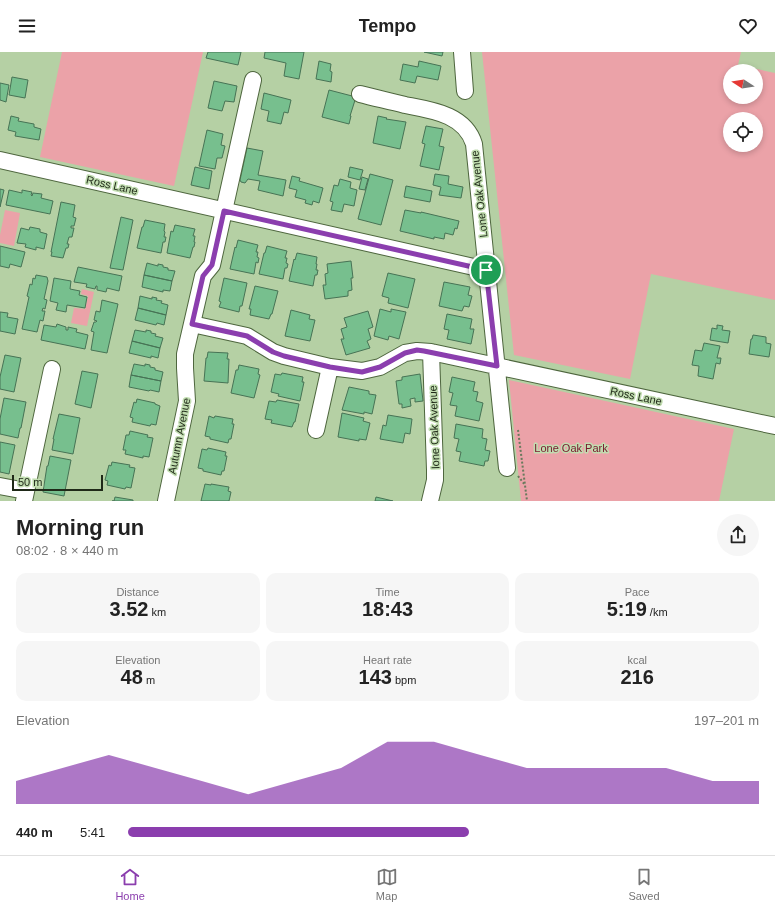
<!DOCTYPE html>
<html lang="en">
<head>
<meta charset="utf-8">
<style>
  :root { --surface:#fff; --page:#f6f6f6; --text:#222; --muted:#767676; --line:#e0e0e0; --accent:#8b3eae }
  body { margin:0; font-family:Arial,sans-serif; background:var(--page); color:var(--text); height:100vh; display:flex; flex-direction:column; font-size:15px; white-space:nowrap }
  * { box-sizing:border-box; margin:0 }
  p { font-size:13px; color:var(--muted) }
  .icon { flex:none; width:22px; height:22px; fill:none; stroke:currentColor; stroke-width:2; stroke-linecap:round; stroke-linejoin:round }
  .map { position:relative; height:449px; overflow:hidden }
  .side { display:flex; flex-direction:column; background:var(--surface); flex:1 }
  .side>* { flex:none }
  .needle { width:26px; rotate:282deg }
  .buttons { position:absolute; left:723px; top:12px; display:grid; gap:8px }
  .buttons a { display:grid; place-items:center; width:40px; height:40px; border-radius:50%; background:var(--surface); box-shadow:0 2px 6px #0003; font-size:20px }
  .scale { position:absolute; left:12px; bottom:10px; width:91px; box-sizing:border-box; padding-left:4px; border:2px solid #1f2918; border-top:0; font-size:11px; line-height:14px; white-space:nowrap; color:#1f2918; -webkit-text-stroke:3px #c1ddb0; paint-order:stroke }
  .pin { position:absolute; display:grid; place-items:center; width:34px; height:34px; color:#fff; margin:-17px; border:2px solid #fff; border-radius:50%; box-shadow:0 1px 4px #0007 }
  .round { display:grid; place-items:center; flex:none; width:42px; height:42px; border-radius:21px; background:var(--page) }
  .head { display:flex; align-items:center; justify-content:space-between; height:68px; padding:0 16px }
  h1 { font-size:22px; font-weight:700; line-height:30px }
  .metrics { display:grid; grid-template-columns:repeat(3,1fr); gap:6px; height:68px; padding:4px 16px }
  .metrics div { display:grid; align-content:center; border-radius:10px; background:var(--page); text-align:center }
  .metrics b { font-size:20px; font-weight:700 }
  .metrics small { font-size:11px; font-weight:400 }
  .metrics p { font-size:11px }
  .chart { height:112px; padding:8px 16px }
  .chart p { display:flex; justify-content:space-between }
  .chart svg { width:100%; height:72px; margin-top:4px; fill:var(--accent); opacity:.7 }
  ul { padding:0 16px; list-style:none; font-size:13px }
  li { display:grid; grid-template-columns:64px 48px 1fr; align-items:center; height:30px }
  li i { height:10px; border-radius:5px; background:var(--accent) }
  header { display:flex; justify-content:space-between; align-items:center; height:52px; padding:0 16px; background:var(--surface); font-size:18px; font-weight:700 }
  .dock { display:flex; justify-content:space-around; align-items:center; height:56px; border-top:1px solid var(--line); background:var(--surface); font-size:11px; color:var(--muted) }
  .dock a { display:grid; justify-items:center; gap:2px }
  .dock .active { color:var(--accent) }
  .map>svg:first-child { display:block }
</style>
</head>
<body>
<header><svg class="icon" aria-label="menu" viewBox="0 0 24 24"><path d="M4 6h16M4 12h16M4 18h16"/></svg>Tempo<svg class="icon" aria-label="heart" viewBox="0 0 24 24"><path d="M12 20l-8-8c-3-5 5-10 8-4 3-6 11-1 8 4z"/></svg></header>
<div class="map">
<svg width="775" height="449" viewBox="0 0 775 449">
  <rect width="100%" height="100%" fill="#b5d0a4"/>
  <path fill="#eba2a8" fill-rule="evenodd" d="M62,0h141l-29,134 -134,-29z
    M482,0h259l-3,13 37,8v227l-124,-26 -21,105 -116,-24zM730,19h26v26h-26zM730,67h26v26h-26z
    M5,158l15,3 -6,33 -14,-3v-8z
    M82,237l12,3 -7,34 -16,-3 3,-15 11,1 3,-13 -7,-2z
    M509,328l225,49 -15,72h-198z"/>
  <path fill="#77bf8e" stroke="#477355" d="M208,0h33l-3,13 -32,-7z
    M265,0h39l-5,27 -15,-3 2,-13 -22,-5z
    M424,0h19l-1,4z
    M319,9l12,3 -1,7 2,1 -1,10 -15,-3z
    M419,9l22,5 -3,14 -21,-4 -2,7 -15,-3 3,-16 15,3z
    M12,25l16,3 -3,18 -16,-3z
    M214,29l23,5 -3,16 -9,-1 -3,10 -14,-3z
    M0,31l9,2 -3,17 -6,-2z
    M329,38l27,7 -6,19h1l-2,8 -27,-7z
    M264,41l27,7 -3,13 -4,-1 -3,12 -14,-3 2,-10 -8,-2z
    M11,64l8,2 -1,3 16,3v3l7,2 -2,11 -24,-4 1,-4 -8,-2z
    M378,64l9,2 -1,1 20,3 -6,27 -27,-6z
    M426,74l17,3 -4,17 5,1 -5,23 -19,-4 5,-22 -3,-1z
    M207,78l16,4 -2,11 4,1 -3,12h-5l-2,11 -16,-3z
    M247,96l16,3 -5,24 28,5 -3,16 -25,-6 2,-9 -12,-2 -3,4 -4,-1 -1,-2z
    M195,115l17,4 -3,18 -18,-4z
    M350,115l13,3 -3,10 -12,-3z
    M370,122l23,6 -12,45 -23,-6z
    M435,122l14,2 -1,8 15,3 -2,11 -22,-3 2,-8 -8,-2z
    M292,124l8,2 -1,3 24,7 -4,15 -6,-2 -1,4 -7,-2 1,-3 -11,-3 2,-7 -8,-2z
    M362,125l6,2 -3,11 -6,-1z
    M340,127l11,3 -1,6 7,2 -3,16 -10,-2 -2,8 -11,-2 2,-8 -3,-1 4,-16 4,1z
    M406,134l26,5 -2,11 -26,-5z
    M0,137l4,1 -4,17z
    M9,138l13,3v-3l10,2 -1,3 1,1 1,-3 9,1 -1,4 12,3 -3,13 -44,-9z
    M61,150l14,3 -2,12 3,1 -2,8h-3v2h3l-2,9h-3l-2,7h2l-1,4h-2l-3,10 -12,-2 1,-4h-1z
    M405,158l16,3v-1l38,9 -2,8 -2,-1 -2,7 -8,-2 -1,6 -10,-2v2l-34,-8z
    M121,165l12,3 -10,50 -13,-2z
    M145,168l20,4 -1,7 1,1 -1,5h2l-1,5h-2l-2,11 -24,-5 5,-21h1z
    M175,173l20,4 -2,7h2l-1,6h1l-1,5h-1l-3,11 -23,-5 4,-22 2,1z
    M30,175l10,2v3l7,2 -3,15 -8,-2v3l-11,-3 1,-3 -9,-1 4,-15 8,2z
    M238,188l20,5 -2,7h2l-1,5 2,1 -1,5 -2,-1 -2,12 -24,-5 5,-22 1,1z
    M0,194l25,6 -4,15 -11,-3 -1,4 -9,-2z
    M267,194l20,5 -2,7h2l-1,5 2,1 -1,4h-2l-2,11 -24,-5 5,-21h1z
    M297,201l20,4 -1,7h1l-1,6h2l-1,5h-2l-2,11 -24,-5 5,-22 1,1z
    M351,209l2,17h-2l1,12 -4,1v5l-23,3 -2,-14h3l-1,-11 3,-1 -1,-9z
    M147,211l11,3v-2l5,1v2l5,1v2l7,1 -3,10 -28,-6z
    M78,215l44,9 -3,15 -12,-3 -1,4 -9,-2v-4h-1l-1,3 -9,-2 1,-3 -13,-2z
    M388,221l27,6 -7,29 -20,-5 1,-5 -7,-2z
    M36,223l11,2 1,4 -4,18 3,1 -2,9 -2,-1 -1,3h3l-2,10 -3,-1 -3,12 -15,-3 7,-32 -2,-1 3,-12 2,1 1,-7 2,1z
    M144,223l28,6 -2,10 -7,-1v2l-21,-5z
    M54,226l17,3 -1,8 10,2 -1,4 8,2 -2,11 -18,-3 -1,7 -10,-2 2,-7 -8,-2z
    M224,226l23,5 -5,23h-2l-1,6 -20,-5 2,-5 -2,-1z
    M444,230l26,5 -2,8 4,1 -3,11 -5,-1 -2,5 -23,-5z
    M255,234l23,5 -6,23h-1l-2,5 -19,-4 1,-6h-2z
    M140,244l12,3v-2l5,1 -1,2 6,1 -1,2 7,2 -2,10 -28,-7z
    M102,248l16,4 -11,49 -16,-3 3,-18 -3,-1 3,-9h2l1,-1 -3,-1 2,-9 4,1z
    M138,256l28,7 -2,10 -7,-2 -1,2 -21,-5z
    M380,257l11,3v-3l15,3 -7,27 -10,-3 -1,4 -14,-4z
    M291,258l19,5 -1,4 6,1 -5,21 -25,-5z
    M368,259l5,16 -5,2 3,10 -4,2 3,7 -24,7 -5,-16h3l-3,-10 6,-2 -3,-9z
    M0,260l8,1 -1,4 11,2 -3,15 -15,-3z
    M447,262l25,5 -2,10h4l-3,15 -24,-5 2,-9 -5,-1z
    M57,272l9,3v3h2v-3l9,2 -1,3 12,3 -3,14 -44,-9 3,-15 12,2z
    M717,273l6,1 -1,4 8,1 -2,12 -18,-3 2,-12 5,1z
    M135,278l11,2v-2l5,1v2l5,1 -1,2 8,2 -3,10 -28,-7z
    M753,283l13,2v6l5,1 -2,13 -20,-3 2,-15h1z
    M132,289l28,7 -2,10 -7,-2v2l-22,-5z
    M704,291l16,3 -3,12h4l-1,6 -4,-1 -3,16 -15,-3 1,-10 -7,-1 3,-15 7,1z
    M208,300l20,1 -1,6h2l-1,24 -24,-2 2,-23h1z
    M5,303l16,3 -7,34 -14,-3v-12z
    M134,312l11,2v-2l5,1v2l5,1v2l8,2 -2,9 -30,-6z
    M239,313l20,4 -1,5 2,1 -6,23 -23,-5 5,-23h2z
    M82,319l16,3 -7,34 -16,-4z
    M282,321l21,4 -1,5h2l-4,19 -22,-5 1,-2 -8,-2 4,-18 6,1z
    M420,322l3,27 -8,1v-4l-5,1 1,7 -9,2v-4h-3l-3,-23 6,-1v-3z
    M131,323l30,6 -2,11 -9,-2 -1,1 -20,-4z
    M452,325l23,5 -2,9 5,1 -2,9 7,2 -4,18 -24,-5 2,-10 -7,-1 3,-12 -4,-1z
    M349,335l20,4v3l7,1 -4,19 -8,-2v2l-22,-4z
    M4,346l22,4 -5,26h-1l-2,10 -18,-4v-15z
    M137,347l18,4v1l5,2 -4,19 -5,-1 -1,2 -18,-4 1,-4 -3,-1 4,-15 2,1z
    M277,348l22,4 -4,18h-1l-2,5 -21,-4 1,-3 -7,-1 4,-18 7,1z
    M342,361l22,5 -1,3 7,2 -4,17 -7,-1v2l-21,-4z
    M59,362l21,4 -7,36 -21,-4 2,-11h-1z
    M388,363l24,4 -2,15 -5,-1 -2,10 -23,-4 3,-14 3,1z
    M209,364l5,2 1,-2 18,3 -1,5h2l-3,15h-2l-1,4 -18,-4v-2l-5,-1z
    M456,372l27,5 -1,9 5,1 -2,11 5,1 -2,10h-3l-1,5 -25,-5 2,-9 -5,-1 3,-12 -5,-1z
    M130,379l18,4 -1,2 6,1 -4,19 -6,-1v2l-18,-4 1,-4h-3l3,-15h3z
    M0,390l15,3 -6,29 -9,-2z
    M208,396l18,4 -1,4h2l-3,15h-2l-1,4 -18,-4v-2l-5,-1 4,-19 5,1z
    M50,404l21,4 -7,36 -21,-4 4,-26h1z
    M112,410l18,3 -1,2 6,1 -4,20 -5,-1 -1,2 -18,-4 1,-4 -3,-1 4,-15 2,1z
    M205,432l6,1v-1l18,3 -1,4 3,1 -2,9h-28z
    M115,445l18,3v1h-21h2z
    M376,445l17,4h-18z"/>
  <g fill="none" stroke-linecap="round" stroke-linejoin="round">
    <g stroke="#4e663e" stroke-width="18">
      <path id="minor" d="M462,0l3,39
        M360,42c15,4 30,7 45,11 26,5 60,9 69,39l33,324
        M0,108l487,110
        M192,272l55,12 26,16 11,4 46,11 32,4 18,-4 25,-14 12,-2 14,1 344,74
        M316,378l14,-63
        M0,434l26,5
        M24,449l28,-132
        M166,449l21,-100 -2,-33v-14l18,-78 9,-11 41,-185
        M430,449l5,-21v-10l-4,-118"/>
    </g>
    <path stroke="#687a5c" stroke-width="2" stroke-dasharray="2 2" stroke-linecap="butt" d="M518,378l9,71
      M518,424l7,9"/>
    <use href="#minor" stroke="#fff" stroke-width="16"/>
  </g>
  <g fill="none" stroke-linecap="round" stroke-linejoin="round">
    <g stroke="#fff" stroke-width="8">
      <path id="route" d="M224,159l262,59 11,96 -73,-15 -7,-1 -12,3 -25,14 -18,5 -32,-5 -46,-11 -11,-4 -26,-16 -55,-12 11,-48 9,-11z"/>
    </g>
    <use href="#route" stroke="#8b3eae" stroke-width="5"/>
  </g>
  <g text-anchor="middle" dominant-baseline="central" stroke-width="3" stroke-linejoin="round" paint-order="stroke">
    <g font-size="11" fill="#1f2918" stroke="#c1ddb0">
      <text transform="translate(112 133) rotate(13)">Ross Lane</text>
      <text transform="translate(479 142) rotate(-96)">Lone Oak Avenue</text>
      <text transform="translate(636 344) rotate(12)">Ross Lane</text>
      <text transform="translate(434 375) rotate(-92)">lone Oak Avenue</text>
      <text transform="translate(179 384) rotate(-79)">Autumn Avenue</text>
    </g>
    <g font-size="11" fill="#78162d" stroke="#c1ddb0">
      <text x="571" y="396">Lone Oak Park</text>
    </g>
  </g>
</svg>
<div class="buttons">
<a><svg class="needle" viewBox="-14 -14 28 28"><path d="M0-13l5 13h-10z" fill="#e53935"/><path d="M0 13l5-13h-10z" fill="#767676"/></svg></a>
<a><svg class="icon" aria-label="locate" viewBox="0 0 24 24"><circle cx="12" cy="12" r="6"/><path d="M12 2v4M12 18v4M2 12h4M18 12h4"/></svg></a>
</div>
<div class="scale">50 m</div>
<div class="pin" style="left:486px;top:218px;background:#1e9e55"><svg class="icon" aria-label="arrive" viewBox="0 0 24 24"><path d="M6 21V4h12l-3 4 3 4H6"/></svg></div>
</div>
<section class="side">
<div class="head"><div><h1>Morning run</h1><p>08:02 · 8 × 440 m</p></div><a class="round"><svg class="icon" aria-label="share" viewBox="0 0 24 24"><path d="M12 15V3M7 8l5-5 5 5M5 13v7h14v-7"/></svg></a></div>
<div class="metrics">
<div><p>Distance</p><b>3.52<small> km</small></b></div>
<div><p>Time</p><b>18:43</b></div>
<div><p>Pace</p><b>5:19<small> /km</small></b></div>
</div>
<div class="metrics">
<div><p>Elevation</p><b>48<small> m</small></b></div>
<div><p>Heart rate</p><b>143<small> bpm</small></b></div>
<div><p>kcal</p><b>216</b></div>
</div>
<div class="chart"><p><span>Elevation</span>197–201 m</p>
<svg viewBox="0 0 160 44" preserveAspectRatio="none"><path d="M0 44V30L10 22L20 14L30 22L40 30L50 38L60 30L70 22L80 6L90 6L100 14L110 22L120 22L130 22L140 22L150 30L160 30V44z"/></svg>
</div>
<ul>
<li><b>440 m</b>5:41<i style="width:54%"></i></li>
</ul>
</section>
<nav class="dock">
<a class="active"><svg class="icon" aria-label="home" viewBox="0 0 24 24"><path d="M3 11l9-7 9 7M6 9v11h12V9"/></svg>Home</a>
<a><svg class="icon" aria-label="map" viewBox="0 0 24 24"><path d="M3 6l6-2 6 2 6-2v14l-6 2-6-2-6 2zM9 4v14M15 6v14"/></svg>Map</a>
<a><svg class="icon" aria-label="saved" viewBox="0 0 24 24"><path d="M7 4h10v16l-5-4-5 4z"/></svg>Saved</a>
</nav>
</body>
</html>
